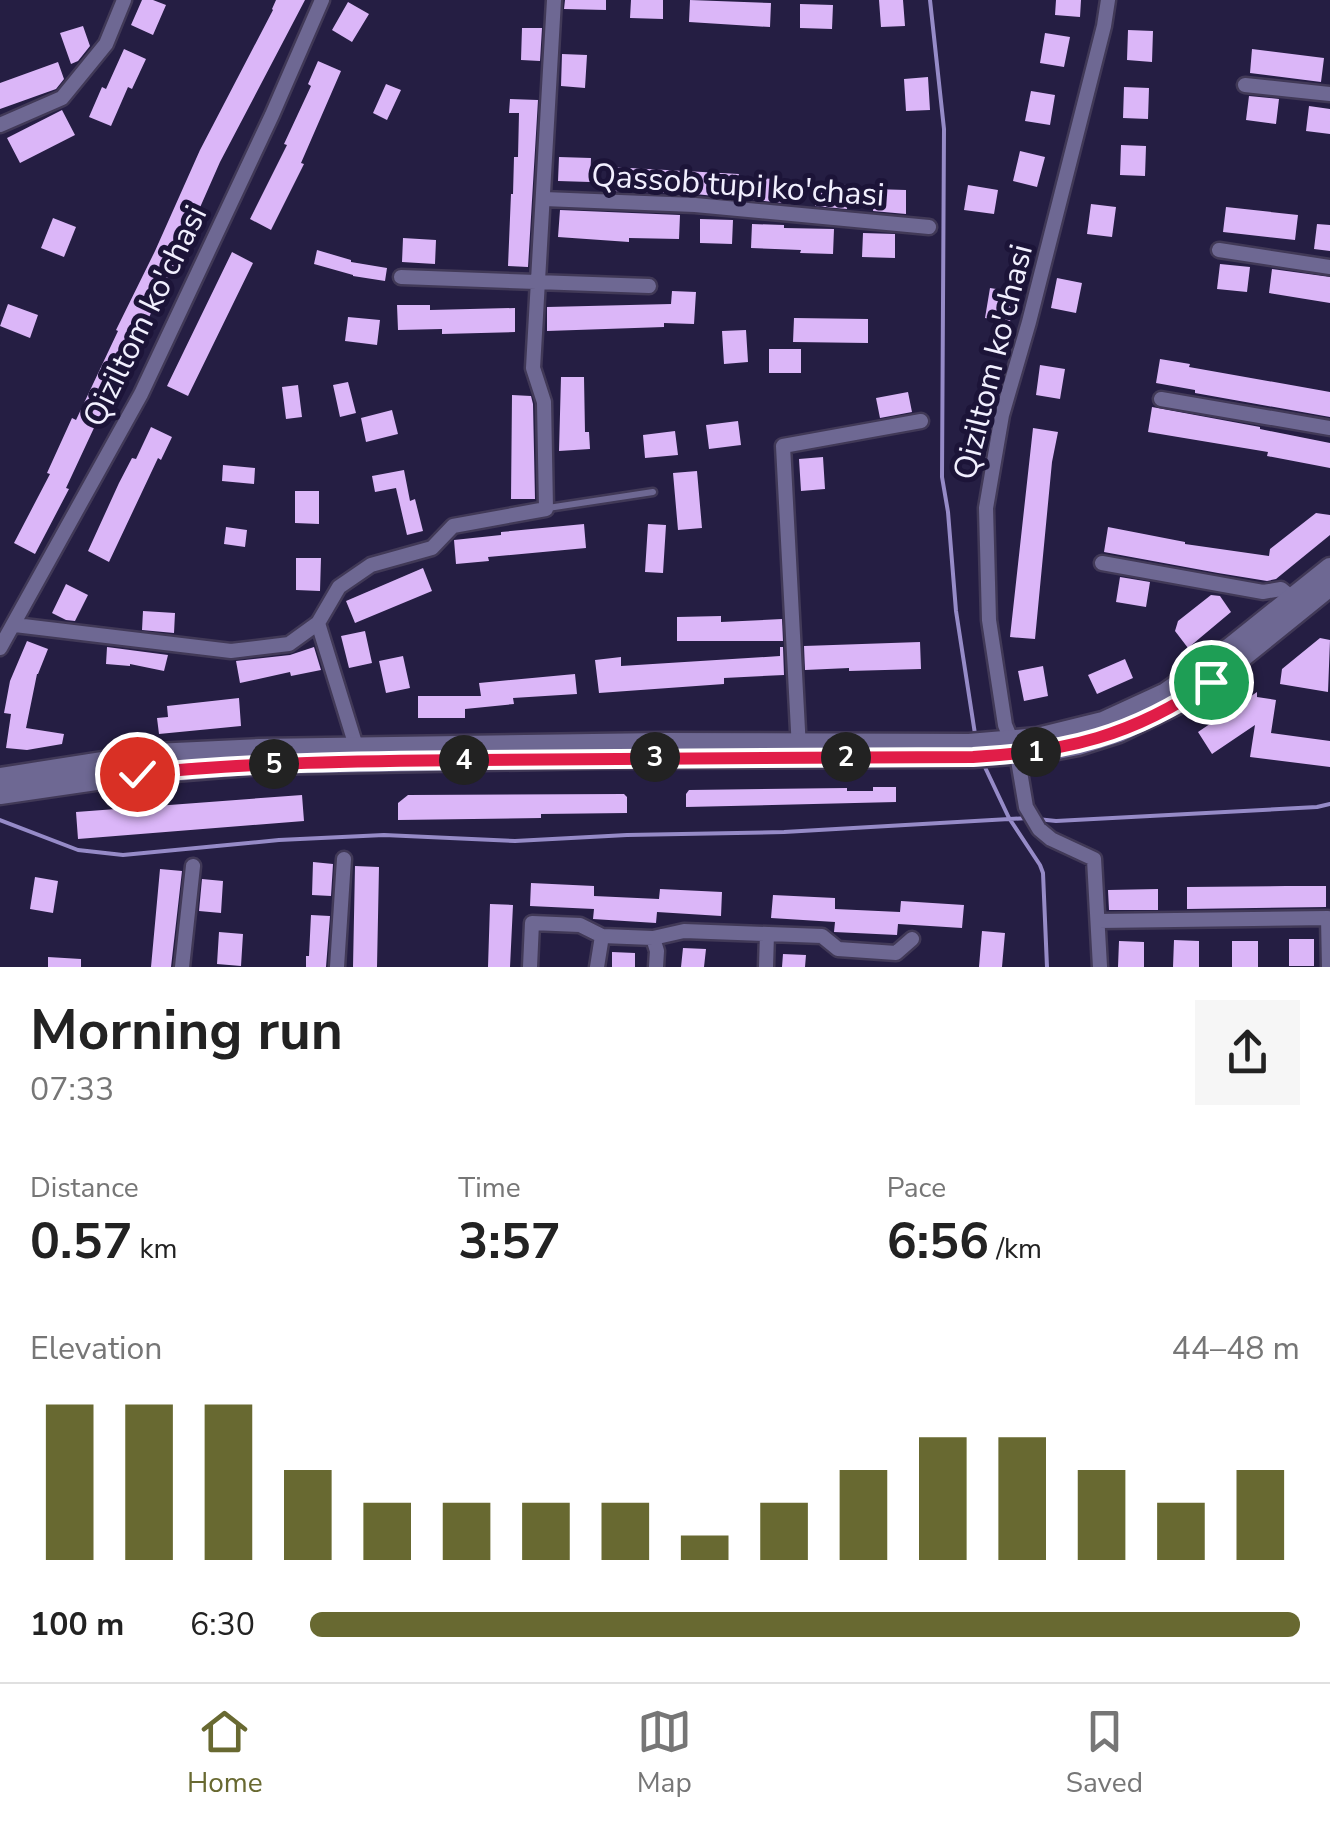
<!DOCTYPE html>
<html lang="en">
<head>
<meta charset="utf-8">
<style>
  :root { --surface:#fff; --page:#f6f6f6; --text:#222; --muted:#767676; --line:#e0e0e0; --accent:#686931 }
  body { margin:0; font-family:"Nunito Sans",sans-serif; background:var(--page); color:var(--text); height:100vh; display:flex; flex-direction:column; font-size:38px; white-space:nowrap }
  * { box-sizing:border-box; margin:0 }
  p { font-size:32px; color:var(--muted) }
  .icon { flex:none; width:55px; height:55px; fill:none; stroke:currentColor; stroke-width:2; stroke-linecap:round; stroke-linejoin:round }
  .map { position:relative; height:967px; overflow:hidden }
  .drawer { display:flex; flex-direction:column; background:var(--surface); flex:1 }
  .drawer>* { flex:none }
  .pin { position:absolute; display:grid; place-items:center; width:85px; height:85px; color:#fff; margin:-42px; border:5px solid #fff; border-radius:50%; box-shadow:0 2px 10px #0007 }
  .km { position:absolute; width:50px; height:50px; margin:-25px; border-radius:50%; background:#222; color:#fff; font-size:28px; line-height:50px; text-align:center }
  .round { display:grid; place-items:center; flex:none; width:105px; height:105px; border-radius:0px; background:var(--page) }
  .overview { display:flex; align-items:center; justify-content:space-between; height:170px; padding:0 30px }
  h1 { font-size:55px; font-weight:700; line-height:75px }
  .figures { display:grid; grid-template-columns:repeat(3,1fr); gap:15px; height:170px; padding:10px 30px }
  .figures div { display:grid; align-content:center }
  .figures b { font-size:50px; font-weight:700 }
  .figures small { font-size:28px; font-weight:400 }
  .figures p { font-size:28px }
  .chart { height:280px; padding:20px 30px }
  .chart p { display:flex; justify-content:space-between }
  .chart svg { width:100%; height:180px; margin-top:10px; stroke:var(--accent); stroke-width:6 }
  ul { padding:0 30px; list-style:none; font-size:32px }
  li { display:grid; grid-template-columns:160px 120px 1fr; align-items:center; height:75px }
  li i { height:25px; border-radius:12px; background:var(--accent) }
  .menu { display:flex; justify-content:space-around; align-items:center; height:140px; border-top:2px solid var(--line); background:var(--surface); font-size:28px; color:var(--muted) }
  .menu a { display:grid; justify-items:center; gap:5px }
  .menu .active { color:var(--accent) }
  .map>svg:first-child { display:block }
</style>
</head>
<body>
<div class="map">
<svg width="1330" height="967" viewBox="0 0 1330 967">
  <rect width="100%" height="100%" fill="#251e43"/>
  <g fill="none" stroke-linecap="round" stroke-linejoin="round">
    <path stroke="#968bc8" stroke-width="4" d="M930,0l14,129 -2,348 6,35 8,99 19,123
      M983,763l26,55 31,47 3,8 4,94
      M1037,819l19,2 261,-14 13,-3
      M0,820l78,30 45,5 156,-15 105,-5 131,6 112,-6 157,-3 244,-14"/>
  </g>
  <path fill="#dbb6f8" d="M142,0h11l13,5 -13,30 -22,-10z
    M276,0h29l-85,162 -44,100 -41,84 2,1 -33,70 -4,-2 -34,73 3,1 -34,65 -21,-11 36,-69 -3,-1 25,-55 4,2 42,-89 -2,-1 39,-79 45,-101 73,-140 -1,-1z
    M565,0h41v10l-42,-1z
    M631,0h32v19l-33,-1z
    M690,0l81,3 -1,24 -81,-5z
    M879,0h24l2,26 -24,1z
    M1056,0h25l-1,17 -25,-2z
    M348,2l21,12 -17,28 -20,-12z
    M800,4l33,1 -1,24 -32,-1z
    M83,26l7,20 -12,15 -7,3 -11,-31z
    M522,28h20l-2,33 -19,-1z
    M1128,30l25,1 -1,31 -25,-2z
    M1045,33l25,4 -6,30 -24,-4z
    M124,49l22,10 -14,30 -4,-2 -17,39 -22,-9 13,-30 4,2z
    M1252,49l72,9 -3,24 -71,-9z
    M562,54l25,1 -2,33 -24,-2z
    M318,61l23,10 -40,92 3,1 -33,66 -21,-11 37,-74 -3,-1 27,-58 -3,-2z
    M58,62l6,17 -8,10 -56,20v-26z
    M928,77l2,33 -24,1 -2,-32z
    M386,84l15,6 -14,30 -14,-7z
    M1124,87l25,1 -1,31 -25,-1z
    M1031,91l24,4 -5,30 -25,-4z
    M1249,96l30,3 -3,25 -30,-4z
    M510,99l28,1 -10,167 -20,-1 3,-72h2l1,-37h4l1,-44h-10z
    M1309,106l21,3v25l-24,-3z
    M62,110l13,25 -55,28 -13,-25z
    M1121,145l25,1 -1,30 -25,-1z
    M1020,151l25,6 -8,30 -24,-6z
    M559,157l32,1 -1,24 -32,-1z
    M612,167l127,7 -1,4 46,1v24l-89,-9 -84,-3z
    M816,184l32,1 -1,24 -32,-3z
    M968,185l30,5 -4,24 -30,-4z
    M874,189l32,1v24l-33,-3z
    M1091,204l25,3 -4,30 -25,-3z
    M1226,207l72,8 -3,25 -72,-8z
    M560,210l120,5 -1,24 -50,-1v4l-71,-5z
    M53,218l23,9 -12,30 -23,-9z
    M700,219l33,1 -1,24 -32,-1z
    M752,224l32,1v3l50,1 -1,25 -33,-1 1,-3 -50,-2z
    M1317,224l13,1v26l-16,-2z
    M863,233l32,1v24l-33,-1z
    M403,238l33,2 -1,24 -33,-2z
    M317,250l34,10v2l36,6 -2,13 -32,-5v-1l-39,-11z
    M232,252l21,11 -65,133 -21,-10z
    M1220,264l30,3 -3,25 -30,-3z
    M1272,269l58,8v26l-61,-10z
    M1057,278l25,5 -6,30 -25,-5z
    M990,288l25,4 -5,30 -25,-4z
    M672,291l24,1 -2,32 -30,-1v4l-117,4v-24l124,-3z
    M8,304l30,11 -8,23 -30,-12z
    M397,305h33v5l85,-2v24l-73,2v-5l-44,1z
    M348,317l32,3 -3,25 -32,-4z
    M794,318l74,1v24l-75,-1z
    M746,330l2,32 -24,2 -2,-33z
    M769,349h32v24h-32z
    M1160,359l30,5 -1,3 141,25v25l-135,-24v-3l-39,-7z
    M1040,365l25,4 -5,30 -24,-4z
    M561,377h23l1,55h4l1,17 -31,2z
    M348,382l8,31 -16,4 -7,-32z
    M298,385l4,32 -16,2 -4,-32z
    M908,392l4,20 -32,6 -4,-20z
    M512,395l19,1 2,8 2,95h-24z
    M1152,407l108,20v2l70,14v25l-63,-12 1,-4 -120,-20z
    M392,410l6,24 -32,8 -5,-24z
    M738,421l3,24 -32,4 -3,-24z
    M151,427l21,10 -11,23 -3,-2 -49,104 -21,-11 31,-68 13,-25 4,1z
    M1033,428l25,4 -6,30 -17,177 -25,-2z
    M675,431l3,24 -33,3 -2,-23z
    M823,457l2,32 -24,2 -2,-32z
    M223,465l32,3 -1,16 -32,-3z
    M404,470l6,31 5,-2 8,32 -16,4 -11,-47 -21,4 -3,-16z
    M697,471l5,57 -24,2 -5,-57z
    M295,491h24v33l-24,-1z
    M1316,513l14,2v20l-54,44 -9,2 -49,-8 -114,-21 4,-25 77,15v2l84,12 1,-7z
    M584,524l2,24 -98,9 1,4 -33,3 -2,-24 47,-5v-3z
    M648,524l18,1 -3,48 -18,-1z
    M226,527l21,3 -2,17 -21,-3z
    M296,558h25l-1,33 -24,-1z
    M423,568l9,23 -77,32 -9,-22z
    M1120,577l30,5 -4,25 -30,-5z
    M66,584l22,11 -13,26 -9,-1 -14,-7z
    M1211,595l9,1 11,16 -43,36 -13,-17 3,-10z
    M143,611l32,2 -1,20 -32,-3z
    M721,616v6l61,-3 1,22h-106v-24z
    M365,631l7,32 -23,5 -8,-32z
    M1320,638l10,2 -2,52 -48,-8 2,-15z
    M27,641l21,8 -10,25h-1l-11,54 38,6 -2,10 -35,6 -21,-2 5,-34 -7,-1 6,-32z
    M920,642l1,27 -72,2v-3l-44,2 -1,-24z
    M107,647l61,8 -4,16 -34,-7v2l-24,-2z
    M314,647l7,23 -30,6 -1,-4 -50,11 -4,-22 54,-6z
    M780,647h3l1,28 -60,3v6l-125,9 -4,-33 26,-3v9l159,-10z
    M403,656l7,32 -24,5 -7,-32z
    M1125,659l8,19 -36,16 -9,-19z
    M1043,666l5,30 -24,5 -6,-30z
    M575,674l2,20 -64,4 1,6 -49,5v9h-47v-22h63l-2,-13z
    M1257,692v5l19,3 -5,33 59,8v26l-80,-10 5,-32 -43,29 -14,-22z
    M239,698l2,28 -82,8 -2,-16 11,-1 -1,-11z
    M873,787h23v15l-210,5v-13l3,-4 158,-2v3h26z
    M624,794l3,3v16l-86,1v4l-143,2v-17l10,-8z
    M302,795l2,26 -226,18 -2,-27z
    M313,862l20,2 -2,32 -19,-1z
    M355,866l24,1 -2,100h-24z
    M160,869l22,2 -11,96h-20z
    M35,877l23,4 -5,32 -23,-4z
    M202,879l21,2 -2,32 -22,-2z
    M531,883l63,3v10l65,3 1,-10 62,3 -1,24 -64,-4 -1,11 -63,-4 1,-10 -64,-3z
    M1286,886h40v21l-139,2v-22z
    M1158,889v21h-49l-1,-20z
    M773,895l62,3v11l65,3 1,-11 63,4 -2,23 -64,-4 -1,11 -63,-3 1,-10 -64,-4z
    M490,904l23,1 -3,62h-22z
    M311,915l19,1 -4,51h-20v-11h3z
    M982,931l23,2 -3,34h-23z
    M219,932l24,2 -2,32 -24,-2z
    M1289,939h25v27h-25z
    M1174,940l25,1v26h-26z
    M1119,941l25,1v25h-26z
    M1232,941h26v26h-26z
    M683,948l23,1 -2,18h-23z
    M612,952l23,1v14h-23z
    M783,954l23,1 -1,12h-23z
    M48,957l33,2v8h-33z"/>
  <g fill="none" stroke-linecap="round" stroke-linejoin="round">
    <g stroke="#413957" stroke-width="11">
      <path id="lane" d="M548,508l105,-16"/>
    </g>
    <g stroke="#413957" stroke-width="19">
      <path id="street" d="M1245,85l85,9
        M0,125l62,-27 44,-54 18,-44
        M544,199l151,6 234,22
        M1219,250l111,17
        M401,277l248,9
        M1161,399l169,29
        M1102,563l161,29 18,-3 11,9
        M318,623l41,133
        M15,625l216,26 58,-7 29,-21 21,-36 32,-22 61,-17 21,-22 93,-17 -2,-107 -11,-34 21,-368
        M0,648l141,-254 131,-279 50,-115
        M799,749l-16,-303 138,-25
        M1098,921l230,-3 1,49
        M653,938l4,13 -1,16
        M182,967l11,-101
        M337,967l7,-108
        M530,967l2,-44 48,2 22,11 51,2 31,-7 138,5 16,13 58,4 16,-14
        M597,967l5,-31
        M766,967l1,-33
        M1100,967l-6,-108 -43,-20 -12,-10 -13,-22 -9,-53 -12,-29 -16,-105 -3,-112 16,-93 27,-93 75,-296 4,-26"/>
    </g>
    <g stroke="#413957" stroke-width="25">
      <path id="secondary" d="M0,778l154,-24 105,-5 402,-6 308,1 69,-6 65,-16 63,-29 64,-45 100,-80
        M0,794l137,-20 126,-10 337,-6 373,-1 74,-6 31,-6 41,-13 64,-31 28,-19 119,-96"/>
    </g>
    <use href="#lane" stroke="#6e6893" stroke-width="6"/>
    <use href="#street" stroke="#6e6893" stroke-width="14"/>
    <use href="#secondary" stroke="#6e6893" stroke-width="20"/>
  </g>
  <g fill="none" stroke-linecap="round" stroke-linejoin="round">
    <g stroke="#fff" stroke-width="20">
      <path id="route" d="M137,774c113,-12 227,-13 341,-14 165,-2 330,-2 495,-3 93,-5 160,-21 238,-75"/>
    </g>
    <use href="#route" stroke="#e11d48" stroke-width="12"/>
  </g>
  <g text-anchor="middle" dominant-baseline="central" stroke-width="10" stroke-linejoin="round" paint-order="stroke">
    <g font-size="32" fill="#f1effe" stroke="#1c1438">
      <text transform="translate(738 185) rotate(4)">Qassob tupi ko'chasi</text>
      <text transform="translate(145 316) rotate(-64)">Qiziltom ko'chasi</text>
      <text transform="translate(993 362) rotate(-76)">Qiziltom ko'chasi</text>
    </g>
  </g>
</svg>
<div class="pin" style="left:1211px;top:682px;background:#1e9e55"><svg class="icon" aria-label="arrive" viewBox="0 0 24 24"><path d="M6 21V4h12l-3 4 3 4H6"/></svg></div>
<div class="pin" style="left:137px;top:774px;background:#d93025"><svg class="icon" aria-label="check" viewBox="0 0 24 24"><path d="M5 12l5 5 9-10"/></svg></div>
<b class="km" style="left:1036px;top:752px">1</b>
<b class="km" style="left:846px;top:757px">2</b>
<b class="km" style="left:655px;top:757px">3</b>
<b class="km" style="left:464px;top:760px">4</b>
<b class="km" style="left:274px;top:764px">5</b>
</div>
<section class="drawer">
<div class="overview"><div><h1>Morning run</h1><p>07:33</p></div><a class="round"><svg class="icon" aria-label="share" viewBox="0 0 24 24"><path d="M12 15V3M7 8l5-5 5 5M5 13v7h14v-7"/></svg></a></div>
<div class="figures">
<div><p>Distance</p><b>0.57<small> km</small></b></div>
<div><p>Time</p><b>3:57</b></div>
<div><p>Pace</p><b>6:56<small> /km</small></b></div>
</div>
<div class="chart"><p><span>Elevation</span>44–48 m</p>
<svg viewBox="0 0 160 44" preserveAspectRatio="none"><path d="M5 44V6M15 44V6M25 44V6M35 44V22M45 44V30M55 44V30M65 44V30M75 44V30M85 44V38M95 44V30M105 44V22M115 44V14M125 44V14M135 44V22M145 44V30M155 44V22"/></svg>
</div>
<ul>
<li><b>100 m</b>6:30<i style="width:100%"></i></li>
</ul>
</section>
<nav class="menu">
<a class="active"><svg class="icon" aria-label="home" viewBox="0 0 24 24"><path d="M3 11l9-7 9 7M6 9v11h12V9"/></svg>Home</a>
<a><svg class="icon" aria-label="map" viewBox="0 0 24 24"><path d="M3 6l6-2 6 2 6-2v14l-6 2-6-2-6 2zM9 4v14M15 6v14"/></svg>Map</a>
<a><svg class="icon" aria-label="saved" viewBox="0 0 24 24"><path d="M7 4h10v16l-5-4-5 4z"/></svg>Saved</a>
</nav>
</body>
</html>
